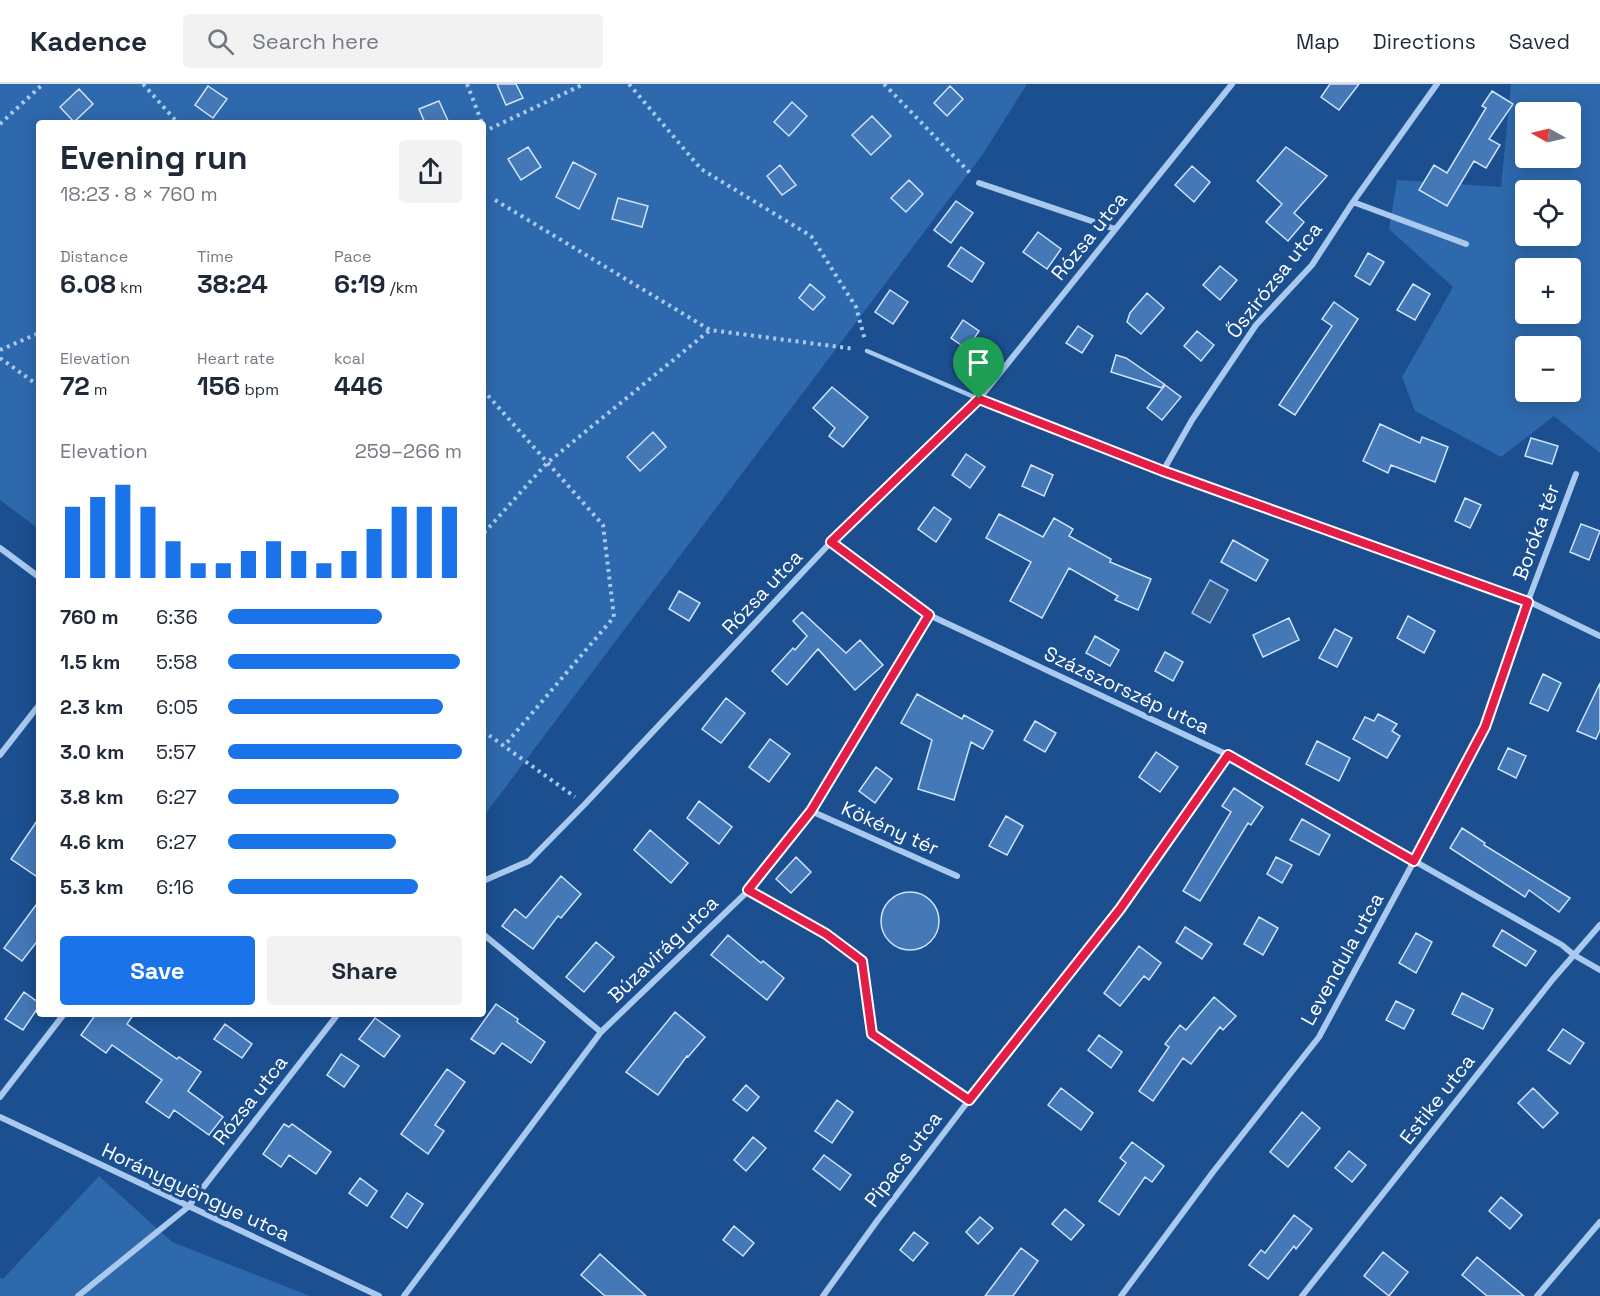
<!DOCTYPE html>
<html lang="en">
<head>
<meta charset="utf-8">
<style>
  :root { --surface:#fff; --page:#f2f2f3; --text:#1f2937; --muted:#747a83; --line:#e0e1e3; --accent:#1a73e8 }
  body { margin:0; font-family:"Space Grotesk",sans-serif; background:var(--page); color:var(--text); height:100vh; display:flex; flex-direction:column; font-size:22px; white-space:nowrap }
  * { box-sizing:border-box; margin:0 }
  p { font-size:20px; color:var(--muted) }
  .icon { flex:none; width:33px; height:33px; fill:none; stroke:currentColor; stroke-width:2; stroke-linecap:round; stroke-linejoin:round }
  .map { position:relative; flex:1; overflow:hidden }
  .side { position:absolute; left:36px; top:36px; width:450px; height:897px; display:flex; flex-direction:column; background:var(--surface); border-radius:6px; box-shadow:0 3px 15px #0003 }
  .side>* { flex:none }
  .needle { width:39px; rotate:278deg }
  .controls { position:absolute; left:1515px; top:18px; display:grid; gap:12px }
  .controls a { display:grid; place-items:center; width:66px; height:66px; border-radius:6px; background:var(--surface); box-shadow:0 3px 15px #0003; font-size:30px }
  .pin { position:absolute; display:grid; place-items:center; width:51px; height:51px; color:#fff; margin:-62px -26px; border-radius:50% 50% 50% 0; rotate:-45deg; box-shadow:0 0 6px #0007 }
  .pin .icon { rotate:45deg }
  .round { display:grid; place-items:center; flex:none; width:63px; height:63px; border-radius:6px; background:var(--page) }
  .headline { display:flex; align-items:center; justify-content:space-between; height:102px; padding:0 24px }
  h1 { font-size:33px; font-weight:600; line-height:45px }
  .metrics { display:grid; grid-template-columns:repeat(3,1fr); gap:9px; height:102px; padding:6px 24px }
  .metrics div { display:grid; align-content:center }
  .metrics b { font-size:26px; font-weight:600 }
  .metrics small { font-size:16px; font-weight:400 }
  .metrics p { font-size:16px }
  .chart { height:168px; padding:12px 24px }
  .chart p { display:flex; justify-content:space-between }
  .chart svg { width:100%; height:108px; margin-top:6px; stroke:var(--accent); stroke-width:6 }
  .action { display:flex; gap:12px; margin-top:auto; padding:12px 24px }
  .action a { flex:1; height:69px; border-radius:6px; background:var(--accent); color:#fff; font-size:24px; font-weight:600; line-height:69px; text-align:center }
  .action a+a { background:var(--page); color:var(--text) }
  ul { padding:0 24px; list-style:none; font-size:20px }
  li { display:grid; grid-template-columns:96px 72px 1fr; align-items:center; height:45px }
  li i { height:15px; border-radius:8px; background:var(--accent) }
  header { display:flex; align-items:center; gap:36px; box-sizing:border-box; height:84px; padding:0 30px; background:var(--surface); border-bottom:2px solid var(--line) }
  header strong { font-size:28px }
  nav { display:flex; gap:33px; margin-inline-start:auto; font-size:21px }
  .search { width:420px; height:54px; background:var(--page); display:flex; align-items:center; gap:15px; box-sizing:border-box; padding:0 21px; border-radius:6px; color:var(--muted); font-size:22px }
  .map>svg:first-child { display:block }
</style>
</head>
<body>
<header>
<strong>Kadence</strong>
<div class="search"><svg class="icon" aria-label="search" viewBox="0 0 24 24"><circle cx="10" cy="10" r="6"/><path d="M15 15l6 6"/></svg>Search here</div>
<nav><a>Map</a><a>Directions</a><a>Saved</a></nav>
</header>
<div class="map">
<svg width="1600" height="1212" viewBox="0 0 1600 1212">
  <rect width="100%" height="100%" fill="#1b4f8f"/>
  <path fill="#2e69ad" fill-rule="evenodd" d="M0,0h1027l-44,70 -500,663v-694h-444v406l-39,-29z
    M1511,0h89v369l-46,-37 -53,41 -86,-46 -13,-34 51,-90 -64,-58 8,-49 104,7zM1526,28h44v46h-44zM1526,106h44v46h-44zM1526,184h44v46h-44zM1526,262h44v46h-44z
    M99,1092l73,66 138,54h-310v-18l3,1z"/>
  <path fill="#3c6290" stroke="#9cc4f0" stroke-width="1.5" d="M1210,496l18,10 -18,33 -18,-10z"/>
  <path fill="#4478b7" stroke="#cfe3fa" stroke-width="1.5" d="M497,0h19l7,14 -17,7z
    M1330,0h29l-20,26 -18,-13z
    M208,2l19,13 -14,19 -18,-13z
    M950,2l13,13 -16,17 -13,-13z
    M79,5l14,15 -19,18 -14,-15z
    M1492,7l21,13 -24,35 11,6 -14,23 -12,-7 -27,45 -28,-16 15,-25 13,8 39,-65 -4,-2z
    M439,17l10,22h-24l-6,-14z
    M792,18l15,14 -18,20 -15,-14z
    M872,32l19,20 -20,19 -19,-20z
    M528,63l13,20 -20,13 -13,-21z
    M1286,63l41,29 -33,37 10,9 -16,19 -22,-19 16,-18 -25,-23z
    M573,78l23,12 -17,35 -23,-12z
    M780,81l16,20 -14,10 -15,-19z
    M1192,82l18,16 -16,20 -19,-17z
    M909,96l14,14 -17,18 -15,-14z
    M618,114l30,8 -6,21 -30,-8z
    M956,117l17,12 -22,30 -17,-13z
    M1038,148l23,17 -14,20 -24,-17z
    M961,163l23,16 -12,19 -24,-16z
    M1368,169l16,9 -14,23 -15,-9z
    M1220,182l17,14 -17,20 -17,-15z
    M810,200l15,13 -12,13 -14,-12z
    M1413,200l17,10 -15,26 -18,-10z
    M890,206l18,12 -15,22 -18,-12z
    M1147,209l17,15 -23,26 -14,-12 3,-9z
    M1334,218l24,17 -63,96 -16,-10 53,-79 -10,-7z
    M963,236l16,11 -12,18 -16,-11z
    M1078,242l15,10 -11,17 -16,-10z
    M1197,247l17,14 -13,16 -17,-15z
    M1116,271l10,3 38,26 -2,4 -51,-16z
    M1165,301l16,12 -19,23 -15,-12z
    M832,303l36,30 -25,30 -14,-11 6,-8 -22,-20z
    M1380,340l40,19 2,-6 26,10 -13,35 -44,-17 -3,8 -25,-12z
    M653,348l13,15 -26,24 -13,-14z
    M1531,354l27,8 -6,18 -27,-8z
    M966,370l19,13 -15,21 -18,-13z
    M1031,381l22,10 -9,21 -22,-10z
    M1465,414l16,7 -11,23 -15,-7z
    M934,423l17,12 -15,23 -18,-13z
    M999,430l44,23 11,-19 19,11 -4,7 42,23 -1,3 41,17 -13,31 -23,-10 3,-4 -49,-28 -27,50 -32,-17 21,-39 -45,-24z
    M1581,440l19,7 -11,29 -19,-8z
    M1233,456l35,20 -12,21 -35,-19z
    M679,507l21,12 -11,18 -20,-12z
    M802,528l44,41 14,-13 23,25 -28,25 -37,-41 -31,36 -15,-14 21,-23 2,2 12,-14 -14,-15z
    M1408,532l27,15 -11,22 -27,-15z
    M1289,534l10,22 -36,17 -10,-22z
    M1335,545l17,9 -15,29 -18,-9z
    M1095,552l24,14 -9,16 -24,-13z
    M1165,568l18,10 -10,19 -18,-10z
    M1543,590l18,9 -13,28 -18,-8z
    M1600,599v47l-4,9 -19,-8z
    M917,610l45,25 2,-4 29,16 -10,18 -12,-7 -17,58 -36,-11 14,-49 -31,-17z
    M726,614l19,15 -24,30 -19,-14z
    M1378,630l19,10 -5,7 8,5 -13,22 -34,-19 12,-22 9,4z
    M1035,637l21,12 -11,19 -21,-12z
    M770,655l20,15 -21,28 -20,-15z
    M1317,657l33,17 -11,23 -33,-17z
    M1508,664l18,8 -10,22 -18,-9z
    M1156,668l22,15 -18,25 -21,-15z
    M876,683l16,12 -17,24 -16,-12z
    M1234,704l29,19 -12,18 -3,-2 -48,78 -17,-10 48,-79 -9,-6z
    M699,717l33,26 -13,17 -32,-26z
    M1006,732l17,10 -16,29 -18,-9z
    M39,734v60l-28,-19z
    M1302,735l28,16 -11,20 -29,-15z
    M1462,744l23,15 -1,2 86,53 -11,14 -30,-22 -4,7 -75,-49z
    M650,746l38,33 -17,20 -37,-33z
    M796,773l15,15 -20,21 -15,-14z
    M1276,773l16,8 -10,18 -15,-9z
    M561,792l20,18 -20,24 -3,-2 -25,33 -31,-23 13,-17 11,9z
    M881 837a29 29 0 1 1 58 0a29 29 0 1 1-58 0Z
    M39,817v38l-17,22 -18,-13z
    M1259,833l19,11 -15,27 -19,-11z
    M1185,843l27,17 -10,15 -26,-17z
    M1502,846l34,21 -10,15 -33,-20z
    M1416,849l16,9 -16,31 -17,-10z
    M728,851l33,28 2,-2 21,17 -17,22 -56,-45z
    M596,858l18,15 -30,35 -18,-15z
    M1139,862l22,17 -12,17 -5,-4 -24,30 -16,-13z
    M24,908l15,11v3l-16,24 -18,-11z
    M1462,909l31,16 -10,20 -31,-15z
    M1214,913l22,19 -13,14 -3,-3 -29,37 -8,-6 -30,43 -14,-10 30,-44 -4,-3 15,-19 6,5z
    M1396,917l18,9 -10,19 -18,-9z
    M496,920l22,15 -1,3 28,20 -14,21 -29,-20 -8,11 -23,-15z
    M675,928l30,25 -17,20 -1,-1 -29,39 -32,-23z
    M96,930h38l-7,10 50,35 2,-2 22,15 -13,19 35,26 -14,18 -35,-25 -5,8 -23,-16 16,-22 -50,-35 -6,8 -25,-18z
    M375,934l25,18 -16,21 -25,-18z
    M225,940l27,20 -10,14 -28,-19z
    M1563,945l21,14 -14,21 -22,-14z
    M1099,951l23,17 -11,16 -23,-18z
    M341,970l18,12 -15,21 -17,-12z
    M447,985l18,13 -30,43 9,6 -16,23 -27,-20z
    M746,1001l13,12 -12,14 -14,-11z
    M1061,1004l32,25 -12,17 -33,-25z
    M1533,1004l25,25 -15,15 -25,-25z
    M837,1016l16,12 -21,31 -17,-12z
    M1302,1028l18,16 -32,39 -18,-15z
    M284,1040l5,3 3,-3 39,28 -15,22 -27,-19 -8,12 -18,-13z
    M753,1053l13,11 -20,23 -12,-11z
    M1132,1058l32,24 -12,16 -7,-5 -26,38 -20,-14 27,-38 -6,-5z
    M1349,1067l17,14 -14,17 -17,-14z
    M824,1071l27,20 -11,15 -27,-21z
    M360,1094l17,13 -10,15 -18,-13z
    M407,1109l16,11 -16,24 -16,-11z
    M1501,1113l21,18 -12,14 -21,-18z
    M1065,1125l19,16 -13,15 -19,-16z
    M1294,1131l18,14 -16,20 -2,-3 -26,33 -19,-14 12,-15 4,3z
    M980,1133l13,11 -15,16 -12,-12z
    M734,1142l20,17 -11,13 -20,-16z
    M914,1148l14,11 -15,18 -13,-11z
    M1021,1164l17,13 -25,35h-28z
    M1383,1168l25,20 -19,24 -25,-20z
    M600,1170l46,42h-41l-24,-21z
    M1477,1173l47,39h-37l-25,-21z"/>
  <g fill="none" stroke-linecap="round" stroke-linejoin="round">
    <path stroke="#a9c9ee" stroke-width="4" stroke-dasharray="3 4.5" stroke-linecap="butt" d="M143,0l35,39
      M467,0l15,39
      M629,0l72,85 110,67 45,71 9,33
      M884,0l87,90
      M0,40l43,-40
      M483,48l101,-48
      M495,116l215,130 145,19
      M0,266l39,-17
      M0,274l39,28
      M483,306l120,135 11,92 -110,129
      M484,449l63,-70 163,-133
      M483,647l92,66
      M836,858l16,11"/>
    <path stroke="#a9c9ee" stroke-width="4.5" d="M867,267l112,48"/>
    <path stroke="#a9c9ee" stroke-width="6" d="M979,99l136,46
      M1353,118l113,42
      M979,315l184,72 365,130 72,35
      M1163,387l29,-51 64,-95 56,-60 41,-63 84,-118
      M831,458l98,73 299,140 334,190 12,10 26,15
      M0,464l39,29
      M0,671l39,-50
      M811,727l146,65
      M483,797l46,-20 56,-57 246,-262 148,-143 253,-315
      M749,806l77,45
      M483,850l118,98
      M862,877l10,73 97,66
      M0,1013l64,-83
      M0,1033l379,179
      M78,1212l110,-89 150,-193
      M404,1212l197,-264 148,-142 62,-79 118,-196
      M823,1212l54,-75 92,-121 151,-191 108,-154
      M1121,1212l92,-124 106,-135 95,-176 71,-134 43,-126 48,-127
      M1302,1212l251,-317 47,-54
      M1537,1212l63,-74"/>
  </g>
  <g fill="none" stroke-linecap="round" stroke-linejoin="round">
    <g stroke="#fff" stroke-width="12">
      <path id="route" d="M979,315l184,72 365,131 -43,125 -71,134 -186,-106 -108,154 -151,191 -97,-66 -10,-73 -36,-27 -78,-44 63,-79 118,-196 -98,-73z"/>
    </g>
    <use href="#route" stroke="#e11d48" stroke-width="8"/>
  </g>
  <g text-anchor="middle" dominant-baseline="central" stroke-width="6" stroke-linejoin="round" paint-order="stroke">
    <g font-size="20" fill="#fff" stroke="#1b4f8f">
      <text transform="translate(1089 152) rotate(-51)">Rózsa utca</text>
      <text transform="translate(1274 196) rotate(-52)">Őszirózsa utca</text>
      <text transform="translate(1536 448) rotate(-70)">Boróka tér</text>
      <text transform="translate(762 508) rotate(-47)">Rózsa utca</text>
      <text transform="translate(1127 606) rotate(25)">Százszorszép utca</text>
      <text transform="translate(890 744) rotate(24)">Kökény tér</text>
      <text transform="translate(663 865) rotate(-44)">Búzavirág utca</text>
      <text transform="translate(1342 875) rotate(-61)">Levendula utca</text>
      <text transform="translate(1437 1015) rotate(-52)">Estike utca</text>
      <text transform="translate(250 1016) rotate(-52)">Rózsa utca</text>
      <text transform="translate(903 1075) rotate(-53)">Pipacs utca</text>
      <text transform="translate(196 1108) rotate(25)">Horánygyöngye utca</text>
    </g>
  </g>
</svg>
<div class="controls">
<a><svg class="needle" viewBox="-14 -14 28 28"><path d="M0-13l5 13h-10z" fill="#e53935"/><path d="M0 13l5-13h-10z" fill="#747a83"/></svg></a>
<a><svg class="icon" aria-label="locate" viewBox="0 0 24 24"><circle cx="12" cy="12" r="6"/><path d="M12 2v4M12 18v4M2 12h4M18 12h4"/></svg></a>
<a>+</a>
<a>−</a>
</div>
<div class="pin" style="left:979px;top:315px;background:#1e9e55"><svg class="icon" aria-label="arrive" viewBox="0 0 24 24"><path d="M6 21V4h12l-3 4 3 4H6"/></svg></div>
<section class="side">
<div class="headline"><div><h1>Evening run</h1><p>18:23 · 8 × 760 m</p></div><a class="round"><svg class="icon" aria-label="share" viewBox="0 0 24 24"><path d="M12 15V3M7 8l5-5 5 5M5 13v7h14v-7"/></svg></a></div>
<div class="metrics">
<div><p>Distance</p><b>6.08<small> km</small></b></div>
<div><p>Time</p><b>38:24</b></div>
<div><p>Pace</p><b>6:19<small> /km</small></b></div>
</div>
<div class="metrics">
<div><p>Elevation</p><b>72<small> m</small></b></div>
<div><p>Heart rate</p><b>156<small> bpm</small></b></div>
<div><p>kcal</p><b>446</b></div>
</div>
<div class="chart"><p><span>Elevation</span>259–266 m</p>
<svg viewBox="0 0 160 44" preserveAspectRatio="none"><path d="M5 44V15M15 44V11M25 44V6M35 44V15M45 44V29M55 44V38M65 44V38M75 44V33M85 44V29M95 44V33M105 44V38M115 44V33M125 44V24M135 44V15M145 44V15M155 44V15"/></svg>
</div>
<ul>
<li><b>760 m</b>6:36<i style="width:66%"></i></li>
<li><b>1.5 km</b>5:58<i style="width:99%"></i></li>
<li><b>2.3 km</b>6:05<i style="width:92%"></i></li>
<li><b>3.0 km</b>5:57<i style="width:100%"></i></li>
<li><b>3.8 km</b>6:27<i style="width:73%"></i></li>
<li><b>4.6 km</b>6:27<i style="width:72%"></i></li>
<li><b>5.3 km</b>6:16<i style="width:81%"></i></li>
</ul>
<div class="action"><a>Save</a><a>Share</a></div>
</section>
</div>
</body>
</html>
